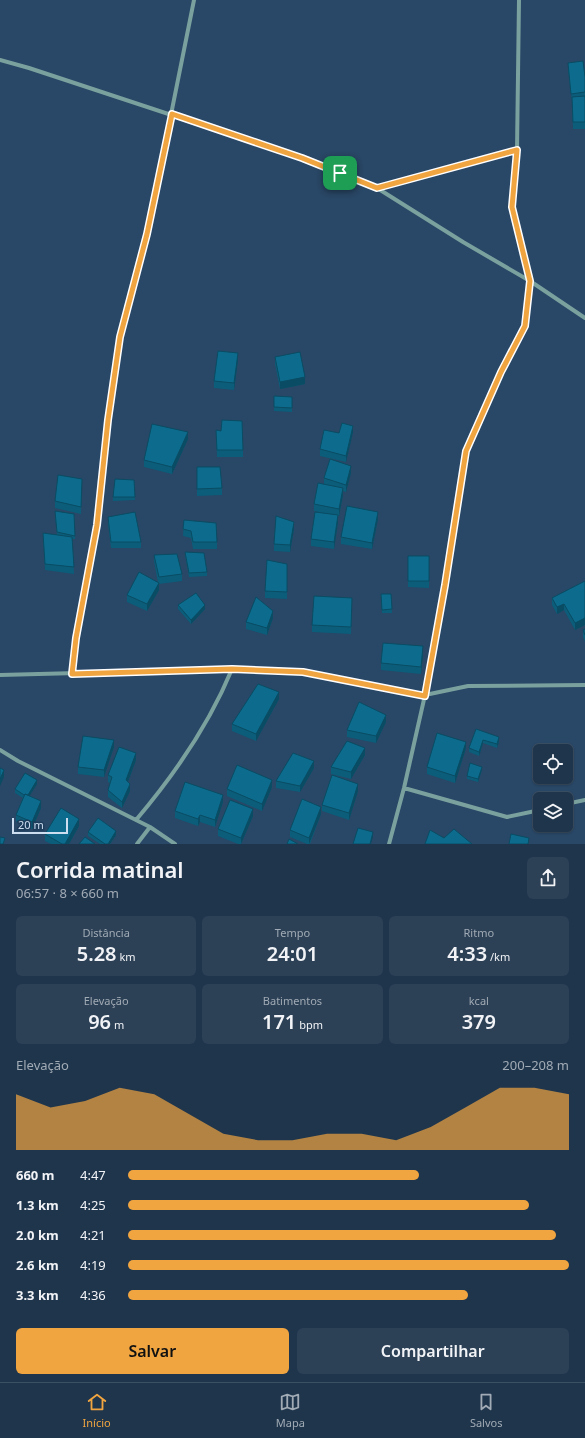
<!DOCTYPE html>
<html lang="pt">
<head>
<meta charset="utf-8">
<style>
  :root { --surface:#1f354c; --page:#2c4056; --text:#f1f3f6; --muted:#a1abb5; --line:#3c5064; --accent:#f1a540 }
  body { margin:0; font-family:"Noto Sans",sans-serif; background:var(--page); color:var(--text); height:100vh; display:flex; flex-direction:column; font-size:15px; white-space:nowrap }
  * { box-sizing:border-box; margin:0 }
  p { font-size:13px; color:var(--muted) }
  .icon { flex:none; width:22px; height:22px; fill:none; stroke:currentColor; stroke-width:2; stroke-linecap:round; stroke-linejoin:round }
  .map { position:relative; height:844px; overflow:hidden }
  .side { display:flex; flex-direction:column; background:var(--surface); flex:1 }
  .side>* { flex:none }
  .fabs { position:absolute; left:533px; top:744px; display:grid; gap:8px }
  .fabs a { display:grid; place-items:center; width:40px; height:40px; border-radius:6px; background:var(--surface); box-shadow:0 1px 3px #0004,0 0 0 1px var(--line); font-size:20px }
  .scale { position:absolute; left:12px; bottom:10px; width:56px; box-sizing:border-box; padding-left:4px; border:2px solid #cddef1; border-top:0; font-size:11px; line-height:14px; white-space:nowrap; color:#cddef1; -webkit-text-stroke:3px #1e3c5b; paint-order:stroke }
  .pin { position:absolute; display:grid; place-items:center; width:34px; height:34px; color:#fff; margin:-17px; border-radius:8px; box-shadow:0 2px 6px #0006 }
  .round { display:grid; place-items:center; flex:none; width:42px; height:42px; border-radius:6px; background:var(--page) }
  .headline { display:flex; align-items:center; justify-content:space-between; height:68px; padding:0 16px }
  h1 { font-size:22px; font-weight:600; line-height:30px }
  .stats { display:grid; grid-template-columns:repeat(3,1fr); gap:6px; height:68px; padding:4px 16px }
  .stats div { display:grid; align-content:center; border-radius:6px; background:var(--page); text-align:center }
  .stats b { font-size:20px; font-weight:600 }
  .stats small { font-size:11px; font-weight:400 }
  .stats p { font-size:11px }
  .chart { height:112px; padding:8px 16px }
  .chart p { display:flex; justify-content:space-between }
  .chart svg { width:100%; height:72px; margin-top:4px; fill:var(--accent); opacity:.7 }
  .button { display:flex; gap:8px; margin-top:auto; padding:8px 16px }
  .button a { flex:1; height:46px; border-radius:6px; background:var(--accent); color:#111; font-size:16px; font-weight:600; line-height:46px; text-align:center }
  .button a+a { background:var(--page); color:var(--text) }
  ul { padding:0 16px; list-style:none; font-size:13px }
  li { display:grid; grid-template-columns:64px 48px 1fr; align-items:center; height:30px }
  li i { height:10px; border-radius:5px; background:var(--accent) }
  .tabs { display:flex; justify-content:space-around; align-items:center; height:56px; border-top:1px solid var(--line); background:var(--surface); font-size:11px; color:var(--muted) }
  .tabs a { display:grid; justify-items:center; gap:2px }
  .tabs .on { color:var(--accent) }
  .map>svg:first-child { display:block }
</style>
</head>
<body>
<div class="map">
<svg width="585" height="844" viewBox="0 0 585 844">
  <rect width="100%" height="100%" fill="#294766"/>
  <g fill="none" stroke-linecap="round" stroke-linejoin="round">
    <path stroke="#7aa19e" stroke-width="4" d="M0,60l29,8 273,90 75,30 86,54 67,39 55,37
      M377,188l140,-38
      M72,674l4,-36 21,-113 11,-105 12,-83 27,-103 47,-234
      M0,675l232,-6 71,3 122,23 43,-9 117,-1
      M0,750l18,11 132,66 25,17
      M404,788l103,29 33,-7
      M566,804l19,-4
      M136,820c39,-46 73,-95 96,-151
      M137,844l13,-17
      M389,844l15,-56 21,-93 20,-110 21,-134 35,-79 24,-46 5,-45 -18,-74 5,-57 2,-150"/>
  </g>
  <path fill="#0b5d7a" d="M568,63l17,14v52h-12l-1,-28 -4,-31z
    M275,357l30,27 -25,5 -5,-25z
    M238,360l-4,30 -20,-2v-7z
    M292,397v15l-18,-1v-4z
    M216,430l27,20v7h-26z
    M353,432l-7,30 -26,-6v-7l19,-16z
    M188,439l-16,35 -28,-7v-7z
    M197,467l25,21v7l-25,1z
    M351,473l-5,19 -3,-1v4l-4,21h-1v6l-4,27 -23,-3v-7l12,-26 -9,-2v-7l10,-20v-6z
    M82,479l-1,35 -26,-6v-7z
    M134,480l1,20 -22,1v-4z
    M55,515l20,21v3h-3l2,35 -29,-4 -2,-37 14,2z
    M108,517l33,25v6h-30l-3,-24z
    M378,519l-6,30 -31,-5v-7z
    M184,520l33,22v7h-24l-2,-11 -8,-2z
    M294,529l-4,23 -16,-1v-7z
    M185,552l22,20v4l-18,1 -4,-22z
    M154,555l28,19v7l-23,3v6l-12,21 -20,-9v-7l31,-12 -4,-22z
    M408,556h21v32l-21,-1z
    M287,564v35l-22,-1v-7z
    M585,581v44l-10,5 -11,-20 -7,4 -5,-9v-7z
    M381,594h10l1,19h-10z
    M178,605l27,4 -14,15 -13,-15z
    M352,605l-1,29 -39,-2v-7z
    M273,618l-6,17 -21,-6v-7z
    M585,629v13l-2,-5v-7z
    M423,653l-2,21 -40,-4v-7z
    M279,699l-23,42 -24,-10v-7z
    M386,722l-10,21 -29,-6v-7z
    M476,729l23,12 -2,7 -14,-5 -4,13 -10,-4v-4z
    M114,747l-10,30 -26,-3v-7z
    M466,748l-11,35 -28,-9v-7z
    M365,755l-14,24 -20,-5v-7z
    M136,760l-8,22 2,9 -8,17 -14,-11v-7l2,-7 -2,-1v-7z
    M314,768l-14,24 -24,-4v-7z
    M482,770l-4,12 -11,-3v-3z
    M37,784l-8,12 12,12 -9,21 -16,-7v-7l7,-17 -8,-5v-4z
    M272,787l-10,24 -35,-15v-7z
    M358,791l-9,29 -27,-9v-6z
    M223,802l-8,25 -15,-5 -2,4 -23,-8v-7z
    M321,814l-11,30h-3l-17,-7v-7z
    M253,816l-12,28h-3l-20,-8v-7z
    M79,826l-10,18h-18l-6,-3v-7z
    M88,832l28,3 -6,9h-10l-12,-8z"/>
  <path fill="#094c63" d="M238,353v7l-4,30v-7z
    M305,377v7l-25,5v-7z
    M353,426v6l-7,30v-6z
    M188,432v7l-16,35v-7z
    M351,466v7l-5,19v-7z
    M343,488v7l-4,21v-7z
    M378,512v7l-6,30v-6z
    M338,515v7l-4,27v-7z
    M294,522v7l-4,23v-7z
    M159,583v7l-12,21v-7z
    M564,604v6l-7,4v-7z
    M205,605v4l-14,15v-4z
    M273,611v7l-6,17v-7z
    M585,618v7l-10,5v-7z
    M423,646v7l-2,21v-7z
    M279,692v7l-23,42v-7z
    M386,715v7l-10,21v-7z
    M499,737v4l-2,7v-4z
    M114,740v7l-10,30v-7z
    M483,740v3l-4,13v-4z
    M466,742v6l-11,35v-7z
    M365,748v7l-14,24v-7z
    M136,753v7l-10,27v-7z
    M314,761v7l-14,24v-6z
    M482,767v3l-4,12v-3z
    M4,770v7l-4,9v-7z
    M37,780v4l-10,16v-4z
    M272,780v7l-10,24v-7z
    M130,784v7l-8,17v-6z
    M358,784v7l-9,29v-7z
    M223,795v7l-8,25v-7z
    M41,801v7l-9,21v-7z
    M321,807v7l-12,30v-6z
    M253,809v7l-12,28v-6z
    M200,815v7l-2,4v-7z
    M79,819v7l-10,18h-4z
    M116,831v4l-6,9h-2z
    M373,832v4l-2,8h-1z"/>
  <path fill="#0d6c8e" stroke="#094c63" d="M583,61l2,16v15l-14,2 -3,-31z
    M585,96v26h-12l-1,-25z
    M218,351l20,2 -4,30 -20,-2z
    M300,352l5,25 -25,5 -5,-25z
    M274,396l18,1v11l-18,-1z
    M222,420l20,1 1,29h-26l-1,-20 5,1z
    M342,423l11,3 -7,30 -26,-7 4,-19 15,3z
    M152,424l36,8 -16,35 -28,-7z
    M330,459l21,7 -5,19 -22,-7z
    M197,467h23l2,21 -25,1z
    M58,475l24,4 -1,28 -26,-6z
    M115,479l19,1 1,17h-22z
    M318,483l25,5 -4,21 -25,-5z
    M347,506l31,6 -6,31 -31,-6z
    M55,511l19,3 1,22 -18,-4z
    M135,512l6,30h-30l-3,-25z
    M315,512l23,3 -4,27 -23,-3z
    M276,516l18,6 -4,23 -16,-1z
    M184,520l32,3 1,19h-24l-2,-11 -8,-2z
    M43,533l29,4 2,30 -29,-3z
    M185,552l19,1 3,19 -18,1z
    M177,554l5,20 -23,3 -5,-22z
    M408,556h21v25h-21z
    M267,560l20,4v28l-22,-1z
    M139,572l20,11 -12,21 -20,-9z
    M585,581v37l-10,5 -11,-19 -7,3 -5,-9z
    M196,593l9,12 -14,15 -13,-15z
    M381,594h10l1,15 -10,1z
    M314,596l38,2 -1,29 -39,-2z
    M256,597l17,14 -6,17 -21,-6z
    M585,629v6l-2,-5z
    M383,643l40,3 -2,21 -40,-4z
    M258,684l21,8 -23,42 -24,-10z
    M359,702l27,13 -10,21 -29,-6z
    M476,729l23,8 -2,7 -14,-4 -4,12 -10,-4z
    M437,733l29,9 -11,34 -28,-9z
    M83,736l31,4 -10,30 -26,-3z
    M347,741l18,7 -14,24 -20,-5z
    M119,747l17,6 -10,27 4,4 -8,18 -14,-12 4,-13 -4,-2z
    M293,753l21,8 -14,25 -24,-5z
    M470,763l12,4 -4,12 -11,-3z
    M237,765l35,15 -10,24 -35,-15z
    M0,768l4,2 -4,9z
    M25,773l12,7 -9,15 -3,-1 -1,1 -9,-6z
    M332,775l26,9 -9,29 -27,-8z
    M185,782l38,13 -8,25 -15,-5 -2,4 -23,-8z
    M25,794l16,7 -9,21 -16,-7z
    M302,799l19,8 -12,31 -19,-8z
    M230,800l23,9 -12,29 -23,-9z
    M61,808l18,11 -14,25h-3l-17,-10z
    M98,818l18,13 -8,13h-3l-17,-12z
    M358,828l15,4 -3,12h-17z
    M454,829l18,15h-47l5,-14 14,8z
    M511,834l18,4 -1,6h-19z
    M0,837l5,1 -2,6h-3z
    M85,837l10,7h-16z
    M289,839l9,5h-11z"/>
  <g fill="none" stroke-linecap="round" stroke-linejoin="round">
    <g stroke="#fff" stroke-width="8">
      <path id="route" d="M172,114l130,44 75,30 140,-38 -5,57 18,74 -5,45 -24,46 -35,79 -21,134 -20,111 -122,-24 -71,-3 -160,5 4,-36 21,-113 11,-105 12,-83 27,-103z"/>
    </g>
    <use href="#route" stroke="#f1a540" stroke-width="5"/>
  </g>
</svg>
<div class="fabs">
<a><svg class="icon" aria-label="locate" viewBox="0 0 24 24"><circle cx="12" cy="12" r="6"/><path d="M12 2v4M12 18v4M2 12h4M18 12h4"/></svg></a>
<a><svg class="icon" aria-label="layers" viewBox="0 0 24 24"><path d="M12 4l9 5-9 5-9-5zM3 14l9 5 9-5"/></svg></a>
</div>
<div class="scale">20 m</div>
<div class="pin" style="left:340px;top:173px;background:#1e9e55"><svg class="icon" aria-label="arrive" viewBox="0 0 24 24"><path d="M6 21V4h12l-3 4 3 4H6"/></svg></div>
</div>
<section class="side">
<div class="headline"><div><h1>Corrida matinal</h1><p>06:57 · 8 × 660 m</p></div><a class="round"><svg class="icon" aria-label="share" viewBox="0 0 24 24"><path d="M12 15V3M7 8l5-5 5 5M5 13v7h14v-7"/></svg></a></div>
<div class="stats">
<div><p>Distância</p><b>5.28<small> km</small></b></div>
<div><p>Tempo</p><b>24:01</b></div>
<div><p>Ritmo</p><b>4:33<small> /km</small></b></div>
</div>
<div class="stats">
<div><p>Elevação</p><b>96<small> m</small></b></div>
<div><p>Batimentos</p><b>171<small> bpm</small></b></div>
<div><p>kcal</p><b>379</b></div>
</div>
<div class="chart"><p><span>Elevação</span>200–208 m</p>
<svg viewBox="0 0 160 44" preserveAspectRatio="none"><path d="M0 44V10L10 18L20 14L30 6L40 10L50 22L60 34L70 38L80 38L90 34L100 34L110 38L120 30L130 18L140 6L150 6L160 10V44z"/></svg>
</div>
<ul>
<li><b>660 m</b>4:47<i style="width:66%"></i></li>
<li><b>1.3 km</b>4:25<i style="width:91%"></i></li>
<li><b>2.0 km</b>4:21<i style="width:97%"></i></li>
<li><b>2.6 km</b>4:19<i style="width:100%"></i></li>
<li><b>3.3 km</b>4:36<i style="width:77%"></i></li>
</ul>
<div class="button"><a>Salvar</a><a>Compartilhar</a></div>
</section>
<nav class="tabs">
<a class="on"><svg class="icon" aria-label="home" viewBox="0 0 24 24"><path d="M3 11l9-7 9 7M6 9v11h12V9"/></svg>Início</a>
<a><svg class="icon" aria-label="map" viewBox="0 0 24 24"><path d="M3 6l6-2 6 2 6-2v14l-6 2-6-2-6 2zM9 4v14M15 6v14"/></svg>Mapa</a>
<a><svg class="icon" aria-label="saved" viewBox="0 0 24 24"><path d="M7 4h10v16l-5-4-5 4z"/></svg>Salvos</a>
</nav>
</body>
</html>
